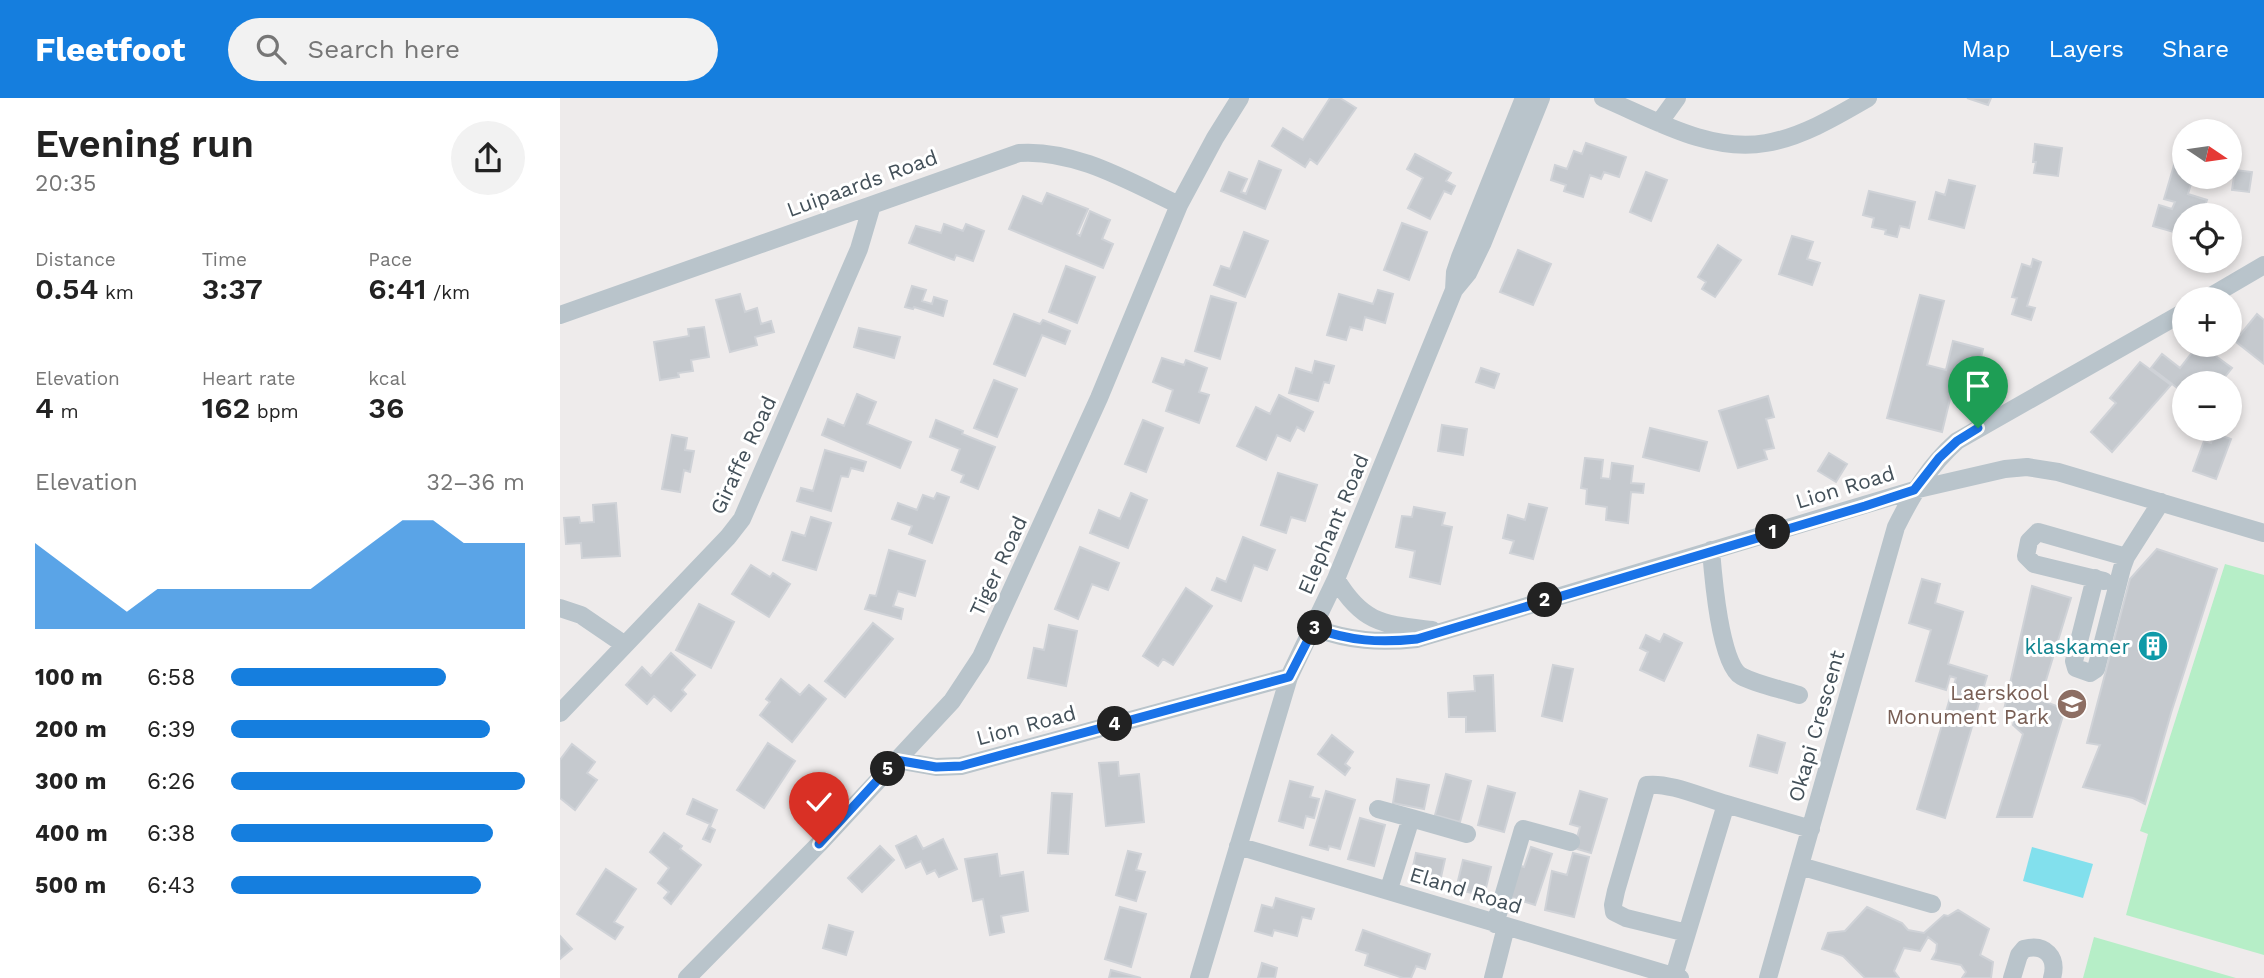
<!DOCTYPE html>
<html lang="en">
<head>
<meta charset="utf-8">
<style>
  :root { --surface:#fff; --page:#f2f2f2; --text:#222; --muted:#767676; --accent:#157ede }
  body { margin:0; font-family:"Work Sans",sans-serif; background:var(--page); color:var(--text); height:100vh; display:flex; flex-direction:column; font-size:26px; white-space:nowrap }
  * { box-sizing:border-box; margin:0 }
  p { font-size:23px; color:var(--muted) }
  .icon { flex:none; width:38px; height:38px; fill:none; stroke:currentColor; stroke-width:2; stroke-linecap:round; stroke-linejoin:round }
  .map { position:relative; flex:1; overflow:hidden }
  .details { display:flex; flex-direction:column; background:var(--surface); width:560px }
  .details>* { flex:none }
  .needle { width:46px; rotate:103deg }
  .tools { position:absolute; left:1612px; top:21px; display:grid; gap:14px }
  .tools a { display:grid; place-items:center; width:70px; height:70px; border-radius:50%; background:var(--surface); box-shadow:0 4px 10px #0003; font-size:35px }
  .pin { position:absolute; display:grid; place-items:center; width:60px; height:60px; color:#fff; margin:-72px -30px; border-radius:50% 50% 50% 0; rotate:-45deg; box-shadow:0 0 7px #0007 }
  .pin .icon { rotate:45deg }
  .km { position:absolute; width:35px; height:35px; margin:-18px; border-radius:50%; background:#222; color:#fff; font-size:19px; line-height:35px; text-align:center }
  .round { display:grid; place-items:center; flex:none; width:74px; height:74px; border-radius:37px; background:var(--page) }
  .head { display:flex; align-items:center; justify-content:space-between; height:119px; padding:0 35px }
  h1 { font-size:38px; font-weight:600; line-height:52px }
  .stats { display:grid; grid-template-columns:repeat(3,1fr); gap:10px; height:119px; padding:7px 35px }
  .stats div { display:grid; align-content:center }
  .stats b { font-size:30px; font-weight:600 }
  .stats small { font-size:19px; font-weight:400 }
  .stats p { font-size:19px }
  .chart { height:196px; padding:14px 35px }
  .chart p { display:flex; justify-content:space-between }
  .chart svg { width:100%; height:126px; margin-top:7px; fill:var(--accent); opacity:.7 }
  ul { padding:0 35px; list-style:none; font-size:23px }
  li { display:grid; grid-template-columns:112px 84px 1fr; align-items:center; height:52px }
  li i { height:18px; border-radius:9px; background:var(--accent) }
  header { display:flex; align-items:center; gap:42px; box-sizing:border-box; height:98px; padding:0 35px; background:var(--accent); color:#fff }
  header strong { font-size:33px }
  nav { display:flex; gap:38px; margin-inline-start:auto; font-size:24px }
  .search { width:490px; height:63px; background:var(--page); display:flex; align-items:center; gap:18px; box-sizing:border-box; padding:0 24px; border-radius:38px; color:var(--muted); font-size:26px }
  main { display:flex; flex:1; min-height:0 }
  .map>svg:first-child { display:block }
</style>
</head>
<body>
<header>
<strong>Fleetfoot</strong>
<div class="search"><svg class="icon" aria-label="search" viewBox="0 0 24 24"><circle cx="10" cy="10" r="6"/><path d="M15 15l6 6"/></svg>Search here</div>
<nav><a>Map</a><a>Layers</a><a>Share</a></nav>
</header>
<main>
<section class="details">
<div class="head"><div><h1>Evening run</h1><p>20:35</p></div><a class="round"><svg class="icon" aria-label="share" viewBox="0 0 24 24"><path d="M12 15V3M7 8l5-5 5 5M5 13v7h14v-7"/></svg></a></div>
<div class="stats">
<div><p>Distance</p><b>0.54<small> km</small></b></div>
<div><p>Time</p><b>3:37</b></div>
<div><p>Pace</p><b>6:41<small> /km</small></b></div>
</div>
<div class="stats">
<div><p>Elevation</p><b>4<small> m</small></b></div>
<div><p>Heart rate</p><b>162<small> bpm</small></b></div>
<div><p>kcal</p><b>36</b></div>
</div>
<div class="chart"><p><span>Elevation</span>32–36 m</p>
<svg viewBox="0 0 160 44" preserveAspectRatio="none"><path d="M0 44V14L10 22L20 30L30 38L40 30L50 30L60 30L70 30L80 30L90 30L100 22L110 14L120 6L130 6L140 14L150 14L160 14V44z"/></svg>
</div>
<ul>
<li><b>100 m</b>6:58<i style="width:73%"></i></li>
<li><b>200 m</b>6:39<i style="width:88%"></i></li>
<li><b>300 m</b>6:26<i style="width:100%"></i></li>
<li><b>400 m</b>6:38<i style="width:89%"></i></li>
<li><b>500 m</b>6:43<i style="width:85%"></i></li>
</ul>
</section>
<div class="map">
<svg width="1704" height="880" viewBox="0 0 1704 880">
  <rect width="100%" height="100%" fill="#eeebeb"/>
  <path fill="#b6eec7" d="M1665,466l39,11v380l-138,-40 22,-81 -8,-3z
    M1534,839l142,41h-153z"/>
  <path fill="#82e0ed" d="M1472,749l61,17 -10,34 -60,-17z"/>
  <path fill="#c5c9ce" stroke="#cfd2d7" stroke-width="2" d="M770,0h10l16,10 -39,56 -7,-5 -5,8 -33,-21 11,-18 20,12z
    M1407,0h24l-3,7z
    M1026,45l40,14 -7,20 -15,-5 -3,7 -11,-4 -7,22 -19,-6 2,-6 -15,-5 4,-15 12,4 7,-18 8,3z
    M1475,46l27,4 -4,28 -24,-3 2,-11h-3z
    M855,56l36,19 -5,8 9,5 -4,8 -7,-3 -14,28 -22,-11 15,-30 -16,-9z
    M1617,57l7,3v19h9l-5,17 19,6 -5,15h-18v20l-31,-9 6,-21 13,4 3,-7 -11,-3z
    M699,63l22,9 -16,39 -44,-18 8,-19 18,7 -6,13 5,2z
    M1675,72l17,2 -3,20 -17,-2z
    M1086,74l21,8 -16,41 -21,-9z
    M1389,82l26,6 -11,42 -35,-9 7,-27 9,3z
    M1309,93l46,11 -6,26 -9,-2 -3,11 -12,-3 1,-4 -14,-3 2,-9 -11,-3z
    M487,95l41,16 -11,25 3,2 10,-25 20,9 -8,19 11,5 -10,24 -94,-39 14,-33 19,8z
    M842,125l25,9 -18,48 -25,-10z
    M384,126l19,7 3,-7 18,7 -11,30 -17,-6 -2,5 -45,-17 7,-17 25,7z
    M684,134l24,9 -23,56 -31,-12 7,-19 9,3z
    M1232,138l21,6 -6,17 13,4 -8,22 -33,-11z
    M1158,147l23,15 -26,37 -13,-8 4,-7 -8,-5z
    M958,152l33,14 -18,41 -33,-13z
    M1473,161l8,3 -14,44 8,2 -4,12 -19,-6 5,-16 -5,-1 10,-33 9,3z
    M506,168l29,11 -18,46 -28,-11z
    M352,188l14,4 -4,11 10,3 2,-7 13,4 -4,15 -29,-9 -1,2 -8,-2z
    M818,192l15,4 -8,29 -20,-6 -3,13 -12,-3 -4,13 -19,-5 12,-41 34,10z
    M180,196l5,18 12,-4 4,16 10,-3 3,11 -19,5 2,8 -27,7 -14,-52z
    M1360,197l24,6 -17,64 19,5 7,-29 30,8 -12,51 -20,-5 -9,37 -55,-14z
    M651,198l25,7 -16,56 -25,-8z
    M454,216l26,10 3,-4 27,11 -5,13 -23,-9 -17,41 -31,-12z
    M1697,216l7,6v44l-29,-23z
    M144,229l5,30 -18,3 2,11 -15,2 1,4 -19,3 -6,-38 35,-6 -1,-7z
    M299,230l41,9 -6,21 -40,-11z
    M1638,247h22l-7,9 19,14 -12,15h-36v10l-33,-25 11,-14 18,14z
    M602,260l22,7 2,-5 21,8 -8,24 10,3 -10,28 -33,-12 7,-21 -20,-8z
    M755,263l19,5 -5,17 -5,-1 -6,19 -29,-8 7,-25 16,5z
    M1580,264l31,23 -59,67 -21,-20 25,-29 -6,-5z
    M921,270l18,6 -5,14 -18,-6z
    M434,282l23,9 -20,48 -23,-9z
    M297,296l19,8 -9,22 44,18 -11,26 -78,-33 6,-16 16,7z
    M719,297l34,17 -9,19 -7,-4 -7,14 -13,-6 -11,25 -29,-14 19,-39 14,7z
    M1208,298l6,21 -8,2 8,29 -10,2 3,9 -29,9 -19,-57z
    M376,322l27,11 -1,3 33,13 -17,42 -17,-7 3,-7 -12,-5 8,-21 -30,-12z
    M583,322l20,8 -17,44 -21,-8z
    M882,327l25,4 -4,26 -25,-4z
    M1090,330l57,14 -8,29 -56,-14z
    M1654,335l17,6 -15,40 -23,-8 11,-30 7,2z
    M112,337l15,3 -2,12 9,1 -4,21 -6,-2 -4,22 -18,-3z
    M265,352l41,12 -3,9 -12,-3 -3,9 -7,-1 -10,35 -34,-10 4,-13 12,3z
    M1269,355l18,11 -11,18 -18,-11z
    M1025,360l18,2 -2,18 9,1 2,-16 21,3 -2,17 13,1 -1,9 -12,-1 -3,31 -22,-3 1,-13 -21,-3 1,-15 -6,-1z
    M718,375l39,12 -12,36 -14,-4 -5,16 -25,-8z
    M377,395l12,4 -17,46 -23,-9 3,-8 -20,-7 6,-16 19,7 6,-15 11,4z
    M571,395l16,7 -19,48 -38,-15 9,-23 21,9z
    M56,405l4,53 -38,2 -1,-15 -15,1 -2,-26 15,-1 1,6 14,-1 -1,-17z
    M969,406l18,4 -14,51 -23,-6 4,-12 -11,-3 5,-23 17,5z
    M854,409l31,6 -3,12 10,2 -12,57 -30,-7 5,-26 -19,-4 6,-31 10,1z
    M251,419l20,6 -15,47 -33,-10 9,-28 13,4z
    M683,439l32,13 -8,20 -13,-5 -13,36 -29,-11 5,-12 9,4z
    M520,449l39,16 -11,27 -16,-6 -14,35 -23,-10z
    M1597,451l60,20 -46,144 -26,91 -12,-6 -50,-11 17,-42 -13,-2 43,-164z
    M329,452l36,11 -10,35 -17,-5 -5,15 10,3 -2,10 -36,-10 5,-14 6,1z
    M191,467l19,12 3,-4 17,11 -21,33 -37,-23z
    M1362,481l18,5 -5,19 28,9 -15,52 39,12 -42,142 -28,-9 39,-131 -6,-2 -4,14 -30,-9 15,-51 -22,-7z
    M1472,488l39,12 -31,102 25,9 -33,108h-35l26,-83 -10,-9 4,-13 -13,-2z
    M626,490l26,18 -39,59 -10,-6 -5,7 -15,-10z
    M139,506l35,18 -23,46 -35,-18z
    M313,525l20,16 -48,58 -20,-16z
    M489,527l28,6 -11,55 -38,-8 6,-30 10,2z
    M1104,536l18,9 -18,38 -24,-11 8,-18 -8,-4 6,-13 14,7z
    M111,555l24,22 -13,15 4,4 -15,17 -17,-15 -7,8 -21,-19 16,-18 9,9z
    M993,567l20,4 -11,52 -20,-5z
    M933,577l2,56 -29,1v-15h-17l-1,-24 27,-2 -1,-15z
    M221,581l19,16 9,-10 17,14 -34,43 -32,-27 10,-13 -4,-3z
    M772,637l21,17 -8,12 5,4 -5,7 -27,-21z
    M1198,637l27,8 -8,30 -27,-7z
    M208,645l27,18 -31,47 -27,-18z
    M12,646l23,18 -8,11 10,7 -22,30 -15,-12v-38z
    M558,664l1,14 20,-2 5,48 -38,4 -7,-63z
    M886,676l25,7 -11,41 -25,-7z
    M837,681l32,6 -5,24 -31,-6z
    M730,683l23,6 -3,10 9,2 -5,19 -8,-2 -3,12 -24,-7z
    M928,688l27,7 -11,39 -26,-7z
    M766,693l29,9 -15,49 -11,-3 -1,4 -18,-5z
    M1020,693l27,8 -16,54 -17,-5 6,-21 -10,-3z
    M492,695l20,1 -4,60 -20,-1z
    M133,701l24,11 -7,17 5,3 -5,12 -7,-3 7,-15 -23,-10z
    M800,720l25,7 -11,41 -26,-7z
    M104,735l18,13 -2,3 21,16 -30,39 -7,-6 5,-6 -11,-9 11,-15 -19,-16z
    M356,738l7,13 20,-10 14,30 -18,8 -4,-7 -8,4 -6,-13 -15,7 -10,-22z
    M320,748l14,14 -32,32 -14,-14z
    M971,749l21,7 -17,51 -28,-9 11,-31 6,2z
    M568,753l13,3 -5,16 9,2 -9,29 -20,-6z
    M856,755l29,6 -6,27 -29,-6z
    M1013,755l16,4 -15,60 -29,-7 7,-39 15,4z
    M437,756l3,22 23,-4 5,39 -27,5 3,16 -14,3 -7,-36 -10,2 -8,-42z
    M903,762l28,7 -7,29 -28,-7z
    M46,771l30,20 -22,33 9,5 -8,12 -38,-25z
    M716,800l38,11 -3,10 -9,-2 -5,19 -23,-6 -2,6 -17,-5 7,-26 11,3z
    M560,809l26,7 -15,53 -26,-8z
    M1307,809l35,16 6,7 16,3 20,-18 4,1 10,-6 31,19 -9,26 13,7 -2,16h-29l4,-6 -5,-7 -29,-6 4,-7 1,-8 -9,-7 -8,14 -16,-3 -10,23 5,7h-34l-22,-22 -21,-7 6,-16 17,-2z
    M269,827l24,7 -7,23 -23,-7z
    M803,832l67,24 -5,15 -9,-3 -5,12h-8l-38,-13 3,-11 -12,-4z
    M0,838l12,13 -12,10z
    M702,865l15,5 -2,10h-17z
    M551,872l30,8h-32z"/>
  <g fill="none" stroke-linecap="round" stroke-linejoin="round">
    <path stroke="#b9c4cb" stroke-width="18" d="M1043,0c50,21 106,55 163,45 36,-6 71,-27 102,-45
      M1099,25l18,-25
      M894,192l1,-18 5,-15 64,-159
      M1646,201l58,-34
      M0,217l459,-162c56,-4 111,29 160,52
      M1151,452c2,25 9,114 30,126 17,9 40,13 58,19
      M1535,480l-21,83 2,7 14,5 6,-4 26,-101 4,-11 35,-55
      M776,481c27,45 47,45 96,51
      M1544,483l-70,-17 -8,-8 3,-15 9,-9 88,25
      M0,510l21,7 44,30
      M754,530c36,13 65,15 103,11l497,-149 91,-21 22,-2 31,5 206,61
      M0,615l168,-176 14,-18 117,-270 13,-44
      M336,662l40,7 25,-1 328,-89
      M1166,706l85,25
      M818,711l33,9
      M678,748l442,132
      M1240,768l132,38
      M829,791l22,-71 56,16
      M935,826l28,-95 48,13
      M1114,878l52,-172c-22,-6 -57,-22 -79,-19l-31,106 -3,14 1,7 12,6 61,15
      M127,880l132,-134 133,-143 29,-44 118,-259 80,-193 36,-67 25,-40
      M639,880l90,-301 47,-98 118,-289 14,-17 15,-31 58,-144
      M933,880l13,-51
      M1208,880l128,-451c17,-34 33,-61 61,-86l227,-129
      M1452,880l7,-23 5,-6c21,-6 34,8 28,29"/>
  </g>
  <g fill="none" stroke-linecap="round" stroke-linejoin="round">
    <g stroke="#fff" stroke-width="14">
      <path id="route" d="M259,746l77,-84 40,7 25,-1 328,-89 25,-49c36,13 65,15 103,11l448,-133 49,-16 25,-32 18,-17 21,-13"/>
    </g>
    <use href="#route" stroke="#1a73e8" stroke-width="9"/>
  </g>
  <defs>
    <g id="building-disc" transform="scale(1.575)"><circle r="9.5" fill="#0f9aa8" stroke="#fff"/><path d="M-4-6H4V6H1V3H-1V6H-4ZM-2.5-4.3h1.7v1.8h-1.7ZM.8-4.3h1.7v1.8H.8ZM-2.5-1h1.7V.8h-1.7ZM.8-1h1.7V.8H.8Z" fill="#fff"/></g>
    <g id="school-disc" transform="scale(1.575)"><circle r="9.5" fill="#8d6e63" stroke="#fff"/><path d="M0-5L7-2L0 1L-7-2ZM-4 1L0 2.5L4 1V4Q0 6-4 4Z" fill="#fff"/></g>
  </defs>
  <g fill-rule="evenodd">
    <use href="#building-disc" x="1593" y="548"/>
    <use href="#school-disc" x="1512" y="606"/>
  </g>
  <g text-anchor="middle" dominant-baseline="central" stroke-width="6" stroke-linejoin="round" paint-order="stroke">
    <g font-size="21" fill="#435059" stroke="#fff">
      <text transform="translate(302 85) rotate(-20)">Luipaards Road</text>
      <text transform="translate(183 357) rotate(-65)">Giraffe Road</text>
      <text transform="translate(1285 389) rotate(-17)">Lion Road</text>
      <text transform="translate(773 426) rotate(-67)">Elephant Road</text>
      <text transform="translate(438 468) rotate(-65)">Tiger Road</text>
      <text transform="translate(466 627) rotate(-15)">Lion Road</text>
      <text transform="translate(1256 628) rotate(-74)">Okapi Crescent</text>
      <text transform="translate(906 792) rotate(17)">Eland Road</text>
    </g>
    <g font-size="21" fill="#0d838f" stroke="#fff" text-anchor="end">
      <text x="1570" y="548">klaskamer</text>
    </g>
    <g font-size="21" fill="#785e54" stroke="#fff" text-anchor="end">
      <text x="1489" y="594">Laerskool<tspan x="1489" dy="24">Monument Park</tspan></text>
    </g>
  </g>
</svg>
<div class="tools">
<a><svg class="needle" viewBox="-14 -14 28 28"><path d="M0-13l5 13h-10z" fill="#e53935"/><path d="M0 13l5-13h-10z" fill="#767676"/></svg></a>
<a><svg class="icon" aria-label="locate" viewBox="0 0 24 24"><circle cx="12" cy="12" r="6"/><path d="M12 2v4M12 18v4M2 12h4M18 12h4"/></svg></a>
<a>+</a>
<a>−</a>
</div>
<div class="pin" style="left:1418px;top:330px;background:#1e9e55"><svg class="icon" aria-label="arrive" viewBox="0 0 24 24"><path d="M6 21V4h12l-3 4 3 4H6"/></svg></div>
<div class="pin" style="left:259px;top:746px;background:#d93025"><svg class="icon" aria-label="check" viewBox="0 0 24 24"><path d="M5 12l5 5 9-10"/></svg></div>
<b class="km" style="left:1213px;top:434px">1</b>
<b class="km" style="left:985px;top:502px">2</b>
<b class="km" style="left:755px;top:530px">3</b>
<b class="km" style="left:555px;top:626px">4</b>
<b class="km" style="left:328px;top:671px">5</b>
</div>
</main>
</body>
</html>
